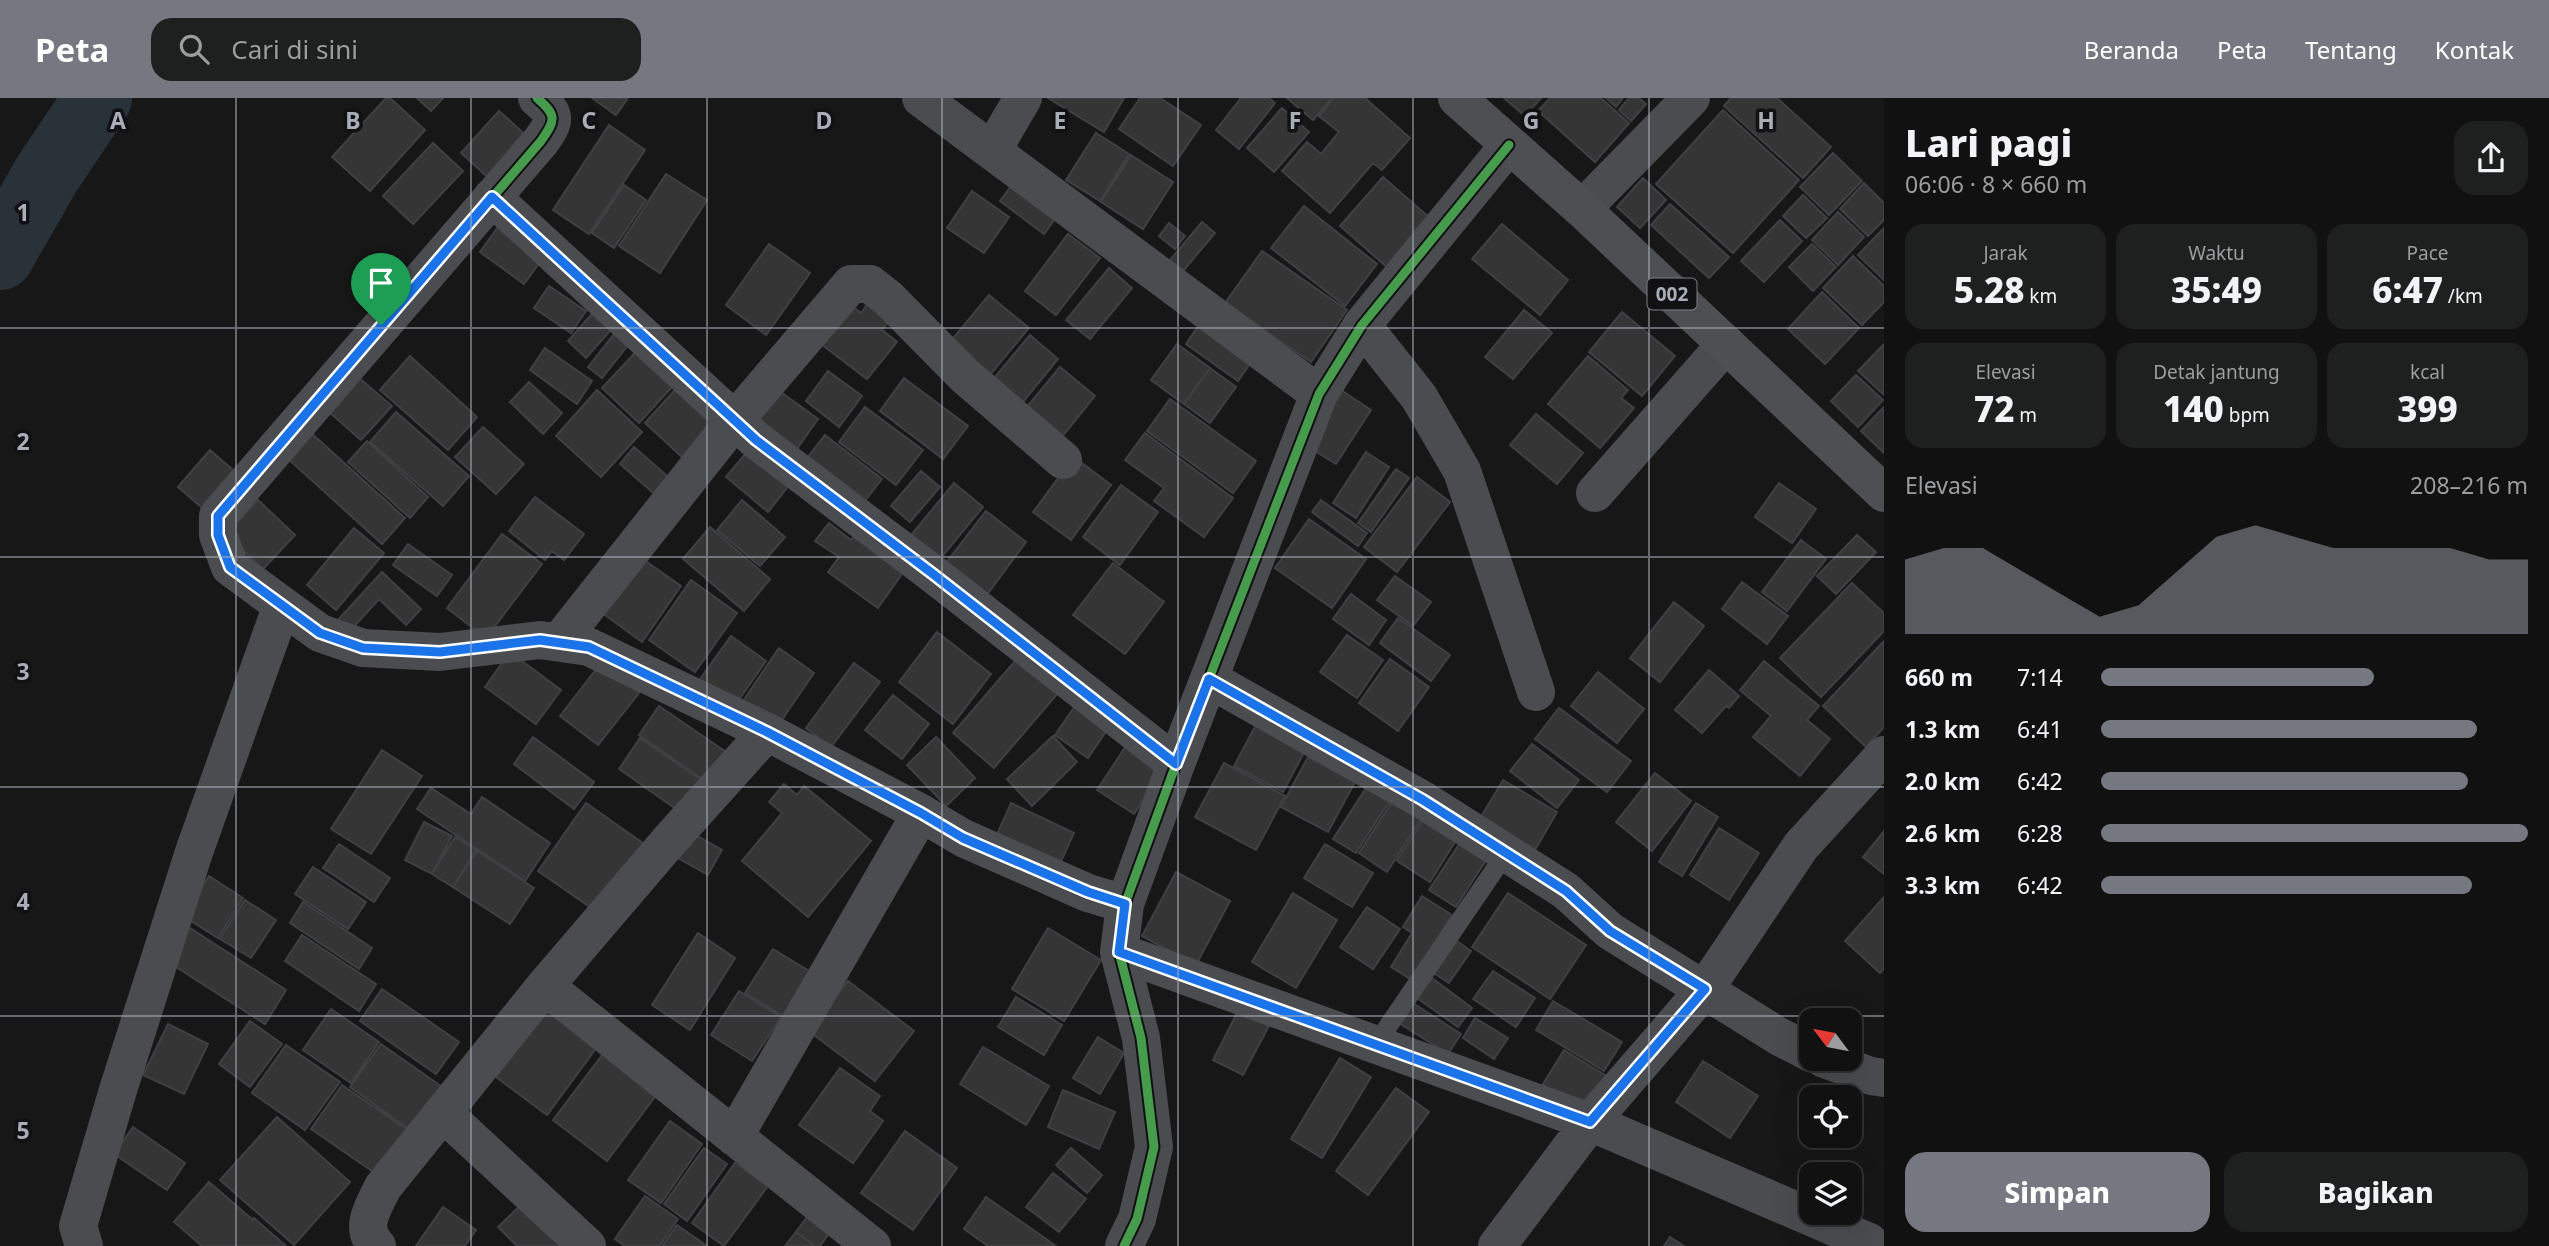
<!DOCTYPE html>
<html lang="id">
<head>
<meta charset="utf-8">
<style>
  :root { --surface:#111; --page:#1e1f1f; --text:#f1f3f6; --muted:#9c9d9f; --line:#303131; --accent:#757880 }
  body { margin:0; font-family:"Noto Sans",sans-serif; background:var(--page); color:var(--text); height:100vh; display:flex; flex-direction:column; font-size:26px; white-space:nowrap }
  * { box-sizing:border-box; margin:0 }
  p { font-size:23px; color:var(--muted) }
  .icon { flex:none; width:38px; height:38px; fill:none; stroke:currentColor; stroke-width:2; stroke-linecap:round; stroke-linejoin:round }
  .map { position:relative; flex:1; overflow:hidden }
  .side { display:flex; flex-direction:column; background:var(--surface); width:665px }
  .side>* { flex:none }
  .needle { width:46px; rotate:302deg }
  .controls { position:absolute; left:1799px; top:910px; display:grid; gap:14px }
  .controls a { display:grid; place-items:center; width:63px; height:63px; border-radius:14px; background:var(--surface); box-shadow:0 7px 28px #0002,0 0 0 2px var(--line); font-size:35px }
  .pin { position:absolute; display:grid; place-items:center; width:60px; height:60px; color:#fff; margin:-72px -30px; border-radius:50% 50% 50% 0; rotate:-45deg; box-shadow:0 0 7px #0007 }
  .pin .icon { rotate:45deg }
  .round { display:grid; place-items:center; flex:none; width:74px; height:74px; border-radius:21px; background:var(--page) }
  .head { display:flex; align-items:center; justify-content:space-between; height:119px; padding:0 21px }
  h1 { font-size:38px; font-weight:800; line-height:52px }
  .stats { display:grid; grid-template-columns:repeat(3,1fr); gap:10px; height:119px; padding:7px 21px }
  .stats div { display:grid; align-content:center; border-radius:18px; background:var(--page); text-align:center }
  .stats b { font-size:35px; font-weight:800 }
  .stats small { font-size:19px; font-weight:400 }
  .stats p { font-size:19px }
  .chart { height:196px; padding:14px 21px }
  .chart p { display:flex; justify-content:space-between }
  .chart svg { width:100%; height:126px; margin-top:7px; fill:var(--accent); opacity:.7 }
  .action { display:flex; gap:14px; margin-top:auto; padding:14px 21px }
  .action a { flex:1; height:80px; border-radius:21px; background:var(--accent); color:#fff; font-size:28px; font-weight:800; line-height:80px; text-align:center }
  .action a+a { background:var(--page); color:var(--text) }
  ul { padding:0 21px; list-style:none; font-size:23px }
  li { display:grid; grid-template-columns:112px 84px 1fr; align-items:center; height:52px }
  li i { height:18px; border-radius:9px; background:var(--accent) }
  header { display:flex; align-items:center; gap:42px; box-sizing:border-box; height:98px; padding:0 35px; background:var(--accent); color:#fff }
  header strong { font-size:33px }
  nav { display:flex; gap:38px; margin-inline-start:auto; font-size:24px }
  .search { width:490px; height:63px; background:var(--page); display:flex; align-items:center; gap:18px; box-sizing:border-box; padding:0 24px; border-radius:21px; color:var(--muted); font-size:26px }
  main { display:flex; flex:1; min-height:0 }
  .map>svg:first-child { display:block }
</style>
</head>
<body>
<header>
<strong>Peta</strong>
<div class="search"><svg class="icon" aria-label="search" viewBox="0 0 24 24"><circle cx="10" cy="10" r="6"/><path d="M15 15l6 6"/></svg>Cari di sini</div>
<nav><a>Beranda</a><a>Peta</a><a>Tentang</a><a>Kontak</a></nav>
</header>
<main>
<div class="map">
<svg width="1884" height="1148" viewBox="0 0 1884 1148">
  <rect width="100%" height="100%" fill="#171717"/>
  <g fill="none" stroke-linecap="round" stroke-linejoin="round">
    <path stroke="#2a3239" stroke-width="68" d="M0,158l47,-82 51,-76"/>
  </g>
  <path fill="#353536" stroke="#3f4043" stroke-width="2" d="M386,0h4l35,32 -55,61 -38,-34z
    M417,0h26l-12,13z
    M592,0h36l-12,17z
    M1048,0h76l-20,34z
    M1140,0h20l41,27 -28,41 -54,-37z
    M1241,0h28l6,5 -36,46 -23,-19z
    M1287,0h45l-19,22z
    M1334,0h31l45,40 -28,32 -9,-7 -43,50 -48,-42 25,-29 14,12 18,-22 -20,-16z
    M1504,0h37l-16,18z
    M1550,0h51l28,25 -34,39 -57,-51z
    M1606,0h17l-7,9z
    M1629,0h10l7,6 -15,17 -12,-11z
    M1731,0h46l54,49 -28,31 -79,-72z
    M1282,10l27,24 -35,40 -27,-24z
    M1723,12l76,70 -66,73 -77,-69z
    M499,13l32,29 -38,42 -32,-29z
    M609,27l36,25 -56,84 -36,-24z
    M1096,35l33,21 -29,47 -34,-21z
    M433,45l30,28 -50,53 -30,-28z
    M1833,55l29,28 -33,34 -29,-28z
    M1131,57l42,27 -30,47 -42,-27z
    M666,76l41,26 -47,73 -41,-27z
    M1383,79l48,42 -43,49 -48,-42z
    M1643,80l23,22 -26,28 -23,-21z
    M1015,83l44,32 -15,21 -44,-33z
    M1864,85l20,20v17l-16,16 -28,-27z
    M624,87l22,15 -32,48 -22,-15z
    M972,93l37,26 -25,36 -37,-25z
    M1803,97l24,23 -21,20 -23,-22z
    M1670,106l59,53 -20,21 -58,-53z
    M1304,108l73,58 -32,42 -74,-58z
    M1838,114l26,25 -26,28 -26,-25z
    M503,122l45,31 -24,33 -44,-32z
    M1780,122l22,21 -38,41 -23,-21z
    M1202,124l13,11 -32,38 -13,-11z
    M1169,125l16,13 -10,13 -16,-13z
    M1502,126l66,56 -28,35 -68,-56z
    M1884,130v52l-26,-25z
    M1068,136l32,24 -44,57 -31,-24z
    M769,146l41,29 -44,62 -40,-30z
    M1812,146l24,23 -23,24 -24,-24z
    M1262,153l85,59 -36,52 -86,-59z
    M1853,158l31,30v16l-22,23 -39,-37z
    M1109,170l23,20 -42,51 -24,-19z
    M549,188l37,25 -15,22 -37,-25z
    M1822,194l37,36 -34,36 -37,-35z
    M989,197l40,33 -40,48 -40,-33z
    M868,205l22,17 -8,10 15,12 -30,37 -46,-35 30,-39 10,8z
    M597,210l19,16 -30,34 -18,-17z
    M1524,212l28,23 -39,46 -28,-22z
    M1622,214l53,44 -33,40 -53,-44z
    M1205,218l53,36 -20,29 -52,-37z
    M622,226l14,11 -34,43 -14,-11z
    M1030,237l28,24 -40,49 -29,-24z
    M645,244l37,34 -43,47 -37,-35z
    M1177,246l33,24 -26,36 -33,-24z
    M1884,246v51l-26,-24z
    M545,250l47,33 -15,23 -47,-34z
    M410,258l67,61 -29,33 -68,-60z
    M1588,258l40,34 -7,8 13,10 -34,40 -52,-44z
    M1060,269l35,29 -34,42 -36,-29z
    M1210,270l26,19 -26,36 -26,-19z
    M351,273l41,35 -31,34 -40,-35z
    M828,273l34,25 -23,31 -33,-26z
    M1856,277l27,25 -25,27 -27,-26z
    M904,280l64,48 -25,33 -63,-48z
    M684,282l38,34 -40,43 -37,-34z
    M529,284l33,31 -19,21 -33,-32z
    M774,289l44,32 -24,34 -44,-32z
    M597,292l45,42 -41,45 -45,-41z
    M1341,292l30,20 -35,54 -31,-19z
    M1170,301l86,62 -23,32 -86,-62z
    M865,309l58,43 -27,35 -57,-43z
    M1884,309v46l-23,-22z
    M396,314l73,64 -26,30 -73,-64z
    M1536,316l47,39 -26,31 -47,-39z
    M483,329l41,37 -28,30 -41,-37z
    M309,333l96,87 -23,26 -96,-87z
    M1145,335l88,65 -29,39 -50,-36 10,-13 -39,-28z
    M825,337l57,44 -25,32 -56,-45z
    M367,343l61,56 -18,21 -62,-56z
    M753,347l41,34 -26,33 -42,-35z
    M634,349l39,34 -14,17 -39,-34z
    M210,352l30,26 -32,37 -30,-26z
    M1366,354l23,15 -33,51 -23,-15z
    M1074,359l37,28 -40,55 -38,-28z
    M1396,371l13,9 -38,54 -13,-9z
    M921,373l19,16 -30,35 -19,-16z
    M1417,379l33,25 -53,70 -33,-25z
    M954,385l29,24 -43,52 -29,-24z
    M1779,385l37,26 -24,34 -37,-26z
    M1121,387l37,27 -38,53 -37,-28z
    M535,399l49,37 -20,26 -12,-9 -7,9 -36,-29z
    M258,402l37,35 -32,34 -37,-35z
    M742,402l43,37 -25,29 -43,-36z
    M1321,402l46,33 -9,13 -46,-34z
    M986,413l40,31 -43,58 -41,-32z
    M1309,421l57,40 -34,49 -57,-40z
    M829,425l22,17 5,-5 48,36 -26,37 -50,-36 11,-15 -24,-16z
    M710,429l60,52 -26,32 -61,-52z
    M354,430l30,25 -48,57 -29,-25z
    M502,436l40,30 -56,74 -39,-30z
    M1857,437l19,17 -40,42 -19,-18z
    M1801,442l25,19 -39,52 -25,-19z
    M408,446l44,31 -15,21 -44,-31z
    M640,459l41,29 -39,56 -41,-30z
    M1113,465l51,39 -39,52 -52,-39z
    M382,474l39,37 -15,16 -27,-26 -30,33 -12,-11z
    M1395,478l36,26 -18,24 -36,-26z
    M691,482l46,33 -42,59 -46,-32z
    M1742,484l46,34 -21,28 -45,-35z
    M1852,485l32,30v18l-63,66 -41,-39z
    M1351,496l35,26 -17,25 -36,-26z
    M1674,504l30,24 -44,56 -30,-24z
    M1398,520l52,37 -19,26 -51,-38z
    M937,534l54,42 -38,50 -54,-42z
    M1347,537l36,25 -26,38 -37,-26z
    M731,538l35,25 -30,43 -36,-25z
    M1884,543v86l-18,20 -43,-41z
    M779,550l35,25 -40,58 -35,-24z
    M510,554l51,38 -25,34 -51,-37z
    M1390,561l39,28 -31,44 -39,-28z
    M1016,562l41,34 -63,74 -41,-35z
    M1764,563l55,45 -12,14 23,19 -30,37 -47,-39 18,-21 -31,-26z
    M601,565l38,30 -41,52 -38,-29z
    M854,565l26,19 -49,65 -25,-19z
    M1709,572l30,26 -10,12 -3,-2 -24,27 -27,-23z
    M1598,574l46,37 -27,34 -46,-37z
    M893,597l36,29 -27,35 -37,-29z
    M1080,601l33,22 -25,37 -33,-23z
    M659,608l73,50 -20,30 -73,-51z
    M1559,610l72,53 -24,31 -72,-53z
    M1259,621l49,26 -25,47 -49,-26z
    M1053,638l24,26 -45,44 -25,-27z
    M533,639l61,45 -20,27 -60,-45z
    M936,639l39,41 -29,28 -39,-41z
    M640,640l64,44 -22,31 -63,-44z
    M1532,646l47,36 -22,28 -47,-37z
    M1126,648l37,25 -29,43 -37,-24z
    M382,652l40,26 -51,78 -40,-25z
    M1308,659l47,25 -27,50 -47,-25z
    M1224,665l61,33 -29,54 -61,-33z
    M1655,675l36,28 -39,50 -36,-29z
    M1372,681l22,15 -38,59 -23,-14z
    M1503,682l54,32 -25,43 -54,-33z
    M784,686l13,11 7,-9 67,55 -63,76 -66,-56 40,-48 -13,-11z
    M431,690l40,26 11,-17 68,46 -25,38 -108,-72z
    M1397,696l28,19 -38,59 -28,-19z
    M586,705l64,45 -47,68 -65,-45z
    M1011,705l63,30 -17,37 -63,-29z
    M1696,705l22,14 -36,59 -23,-14z
    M1425,719l33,20 -28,45 -33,-21z
    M424,724l28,14 -20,38 -27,-14z
    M1719,730l40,25 -30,47 -39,-25z
    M685,731l37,21 -14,25 -37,-21z
    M1884,733v43l-21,-17z
    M455,739l21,13 -23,37 -21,-13z
    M1460,745l26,17 -30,47 -27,-17z
    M339,746l51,34 -16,24 -51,-34z
    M1325,746l48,29 -21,34 -48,-29z
    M477,753l57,37 -24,36 -57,-37z
    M313,769l53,35 -18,27 -53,-35z
    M1176,774l54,29 -34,64 -54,-29z
    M209,778l34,22 -25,40 -35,-22z
    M1293,795l44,27 -41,68 -44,-26z
    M1508,795l78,52 -36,54 -78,-52z
    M1422,798l30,19 -40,65 -21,-13 21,-34 -9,-6z
    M1884,799v72l-4,4 -35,-32z
    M245,802l31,20 -25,38 -31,-19z
    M303,804l69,46 -13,21 -69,-46z
    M1367,809l33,22 -27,40 -33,-22z
    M187,828l99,64 -21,34 -100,-64z
    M1048,830l53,32 -37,61 -52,-32z
    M698,835l37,25 -45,72 -38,-25z
    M302,837l74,49 -17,27 -74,-50z
    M1451,839l20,14 -22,32 -20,-13z
    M773,851l38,23 -28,44 -38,-23z
    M1493,873l42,27 -19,29 -43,-28z
    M1432,880l40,30 -14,19 -41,-29z
    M848,883l66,50 -39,50 -65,-49z
    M382,891l77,53 -23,32 -76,-53z
    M739,893l42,26 -29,44 -41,-26z
    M1016,899l46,28 -18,30 -46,-28z
    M1408,902l53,34 -13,20 -54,-34z
    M1553,903l69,41 -18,29 -68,-41z
    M550,907l50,38 -53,72 -51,-38z
    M1240,909l31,15 -28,53 -30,-15z
    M331,911l48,33 -28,41 -48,-33z
    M1475,920l33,20 -14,21 -31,-21z
    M250,923l32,23 -32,43 -31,-23z
    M168,926l40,20 -24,50 -41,-19z
    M1098,939l26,16 -24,41 -27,-16z
    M381,946l64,45 -31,44 -64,-46z
    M286,947l54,37 -35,48 -53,-37z
    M983,949l66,39 -23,39 -66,-41z
    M606,952l54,40 -53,71 -54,-41z
    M1564,952l46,28 -18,29 -54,-15z
    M1340,960l31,19 -49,81 -31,-19z
    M1703,963l55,35 -28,42 -54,-36z
    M840,970l40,28 -10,15 13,10 -30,42 -54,-38z
    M342,987l67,46 -31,44 -67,-46z
    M1396,990l33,24 -61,83 -32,-24z
    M1063,992l52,22 -16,37 -51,-22z
    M277,1019l73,65 -56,63 -74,-65z
    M670,1023l32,23 -41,59 -33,-23z
    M133,1029l52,36 -18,27 -53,-36z
    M905,1033l52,37 -44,62 -52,-37z
    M704,1050l23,16 -40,57 -23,-17z
    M1071,1050l31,27 -15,18 -31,-28z
    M735,1065l33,23 -44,60 -32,-23z
    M1053,1075l33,26 -27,33 -33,-25z
    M209,1084l44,38 1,-2 32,28h-84l-28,-24z
    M530,1098l48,50h-61l-19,-19z
    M645,1098l33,23 -19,27h-34l-10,-7z
    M986,1099l70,49h-68l-24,-17z
    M443,1109l33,23 -11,16h-49z
    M813,1111l22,16 -15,21h-5l-19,-14z
    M677,1127l30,21h-45z
    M796,1134l19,14h-30z
    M1670,1139l14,9h-20z"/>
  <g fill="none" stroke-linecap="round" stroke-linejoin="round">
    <path stroke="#4b4c50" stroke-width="19" d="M1376,946l130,-191"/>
    <path stroke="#4b4c50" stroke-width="38" d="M537,0c20,17 19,22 4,43l-323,375v19l12,32 90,66 43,15 77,4 100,-12 49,7 178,85 154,81 42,25 125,55 37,11
      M921,0l71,53 31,-53
      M992,53l327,243
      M492,99l264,243 177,134 243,190
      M1582,111l109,-111
      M1362,227l57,72 43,74 74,221
      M1595,395l131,-149
      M559,544l176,-222 116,-136h19l19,15 75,76 99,85
      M1209,581l214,121 143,91 44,40 168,105 33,17
      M1119,854l471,170 279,120
      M545,888l327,260
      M1824,961l47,17 13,2
      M443,1015l144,133
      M734,1039l187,-324
      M84,1148l-6,-20 40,-136 76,-238 88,-247
      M377,1148c-19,-18 -3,-40 6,-59l162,-201 124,-145 98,-109
      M1124,1148l13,-27 17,-72 -13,-109 -22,-86 6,-48 51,-140 143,-370 43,-69 147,-180
      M1497,1148l93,-124 115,-133 96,-143 83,-91"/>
    <path stroke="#4d4f52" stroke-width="38" d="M1457,0l125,111 302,284"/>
    <g stroke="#111113" stroke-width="13">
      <path id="cycleway" d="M537,0c20,17 19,22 4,43l-323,375v19l12,32 90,66 43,15 77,4 100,-12 49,7 178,85 154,81 42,25 125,55 37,11
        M1124,1148l13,-27 17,-72 -13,-109 -22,-86 6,-48 51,-140 143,-370 43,-69 147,-180"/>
    </g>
    <use href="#cycleway" stroke="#469c4c" stroke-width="9"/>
  </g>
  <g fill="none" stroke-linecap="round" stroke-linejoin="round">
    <g stroke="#fff" stroke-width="14">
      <path id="route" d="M492,99l264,243 177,134 243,190 33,-85 214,121 143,91 44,40 95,58 -115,133 -471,-170 6,-48 -37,-12 -125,-54 -42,-25 -154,-81 -178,-85 -49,-7 -100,12 -77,-4 -43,-15 -90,-66 -12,-32v-19z"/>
    </g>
    <use href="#route" stroke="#1a73e8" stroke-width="9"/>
  </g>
  <path fill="none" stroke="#a8adb8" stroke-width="2" stroke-opacity="0.55" d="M236,0v1148M471,0v1148M707,0v1148M942,0v1148M1178,0v1148M1413,0v1148M1649,0v1148M0,230h1884M0,459h1884M0,689h1884M0,918h1884"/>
  <g text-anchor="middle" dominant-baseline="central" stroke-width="7" stroke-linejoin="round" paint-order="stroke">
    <rect fill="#111113" stroke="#7b7e86" stroke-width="2" x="1647.5" y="180.5" width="49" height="31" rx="5"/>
    <g font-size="19" font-weight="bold" fill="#a8adb8">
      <text x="1672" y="196">002</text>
    </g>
  </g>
  <g font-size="23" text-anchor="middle" font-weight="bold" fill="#a8adb8" stroke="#111113" stroke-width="7" stroke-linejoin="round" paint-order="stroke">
    <text x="118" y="31">A</text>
    <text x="353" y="31">B</text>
    <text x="589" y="31">C</text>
    <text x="824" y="31">D</text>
    <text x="1060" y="31">E</text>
    <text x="1295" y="31">F</text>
    <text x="1531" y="31">G</text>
    <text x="1766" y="31">H</text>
    <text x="23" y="123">1</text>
    <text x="23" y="352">2</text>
    <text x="23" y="582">3</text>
    <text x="23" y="812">4</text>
    <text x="23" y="1041">5</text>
  </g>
</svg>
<div class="controls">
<a><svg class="needle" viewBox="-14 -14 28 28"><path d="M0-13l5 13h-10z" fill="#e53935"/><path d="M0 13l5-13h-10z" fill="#9c9d9f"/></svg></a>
<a><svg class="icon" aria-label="locate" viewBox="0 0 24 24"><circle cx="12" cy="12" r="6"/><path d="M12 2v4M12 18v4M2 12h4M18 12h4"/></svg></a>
<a><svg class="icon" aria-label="layers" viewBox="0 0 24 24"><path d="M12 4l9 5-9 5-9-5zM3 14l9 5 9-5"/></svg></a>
</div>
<div class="pin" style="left:381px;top:227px;background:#1e9e55"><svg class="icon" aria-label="arrive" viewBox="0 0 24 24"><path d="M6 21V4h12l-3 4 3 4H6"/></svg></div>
</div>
<section class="side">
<div class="head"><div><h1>Lari pagi</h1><p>06:06 · 8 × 660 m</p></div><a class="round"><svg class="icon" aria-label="share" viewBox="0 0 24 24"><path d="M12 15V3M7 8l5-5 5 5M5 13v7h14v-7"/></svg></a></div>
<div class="stats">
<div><p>Jarak</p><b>5.28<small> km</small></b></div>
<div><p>Waktu</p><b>35:49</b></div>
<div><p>Pace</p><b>6:47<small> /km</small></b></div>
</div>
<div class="stats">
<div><p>Elevasi</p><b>72<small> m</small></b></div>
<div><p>Detak jantung</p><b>140<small> bpm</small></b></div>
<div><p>kcal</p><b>399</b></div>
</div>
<div class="chart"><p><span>Elevasi</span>208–216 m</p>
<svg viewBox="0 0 160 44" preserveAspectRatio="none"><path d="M0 44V18L10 14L20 14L30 22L40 30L50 38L60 34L70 22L80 10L90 6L100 10L110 14L120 14L130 14L140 14L150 18L160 18V44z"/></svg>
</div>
<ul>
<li><b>660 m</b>7:14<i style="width:64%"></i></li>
<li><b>1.3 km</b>6:41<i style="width:88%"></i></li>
<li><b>2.0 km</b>6:42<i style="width:86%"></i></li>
<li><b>2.6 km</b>6:28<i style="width:100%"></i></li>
<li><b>3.3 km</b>6:42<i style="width:87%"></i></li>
</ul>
<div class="action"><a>Simpan</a><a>Bagikan</a></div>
</section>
</main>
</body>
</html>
